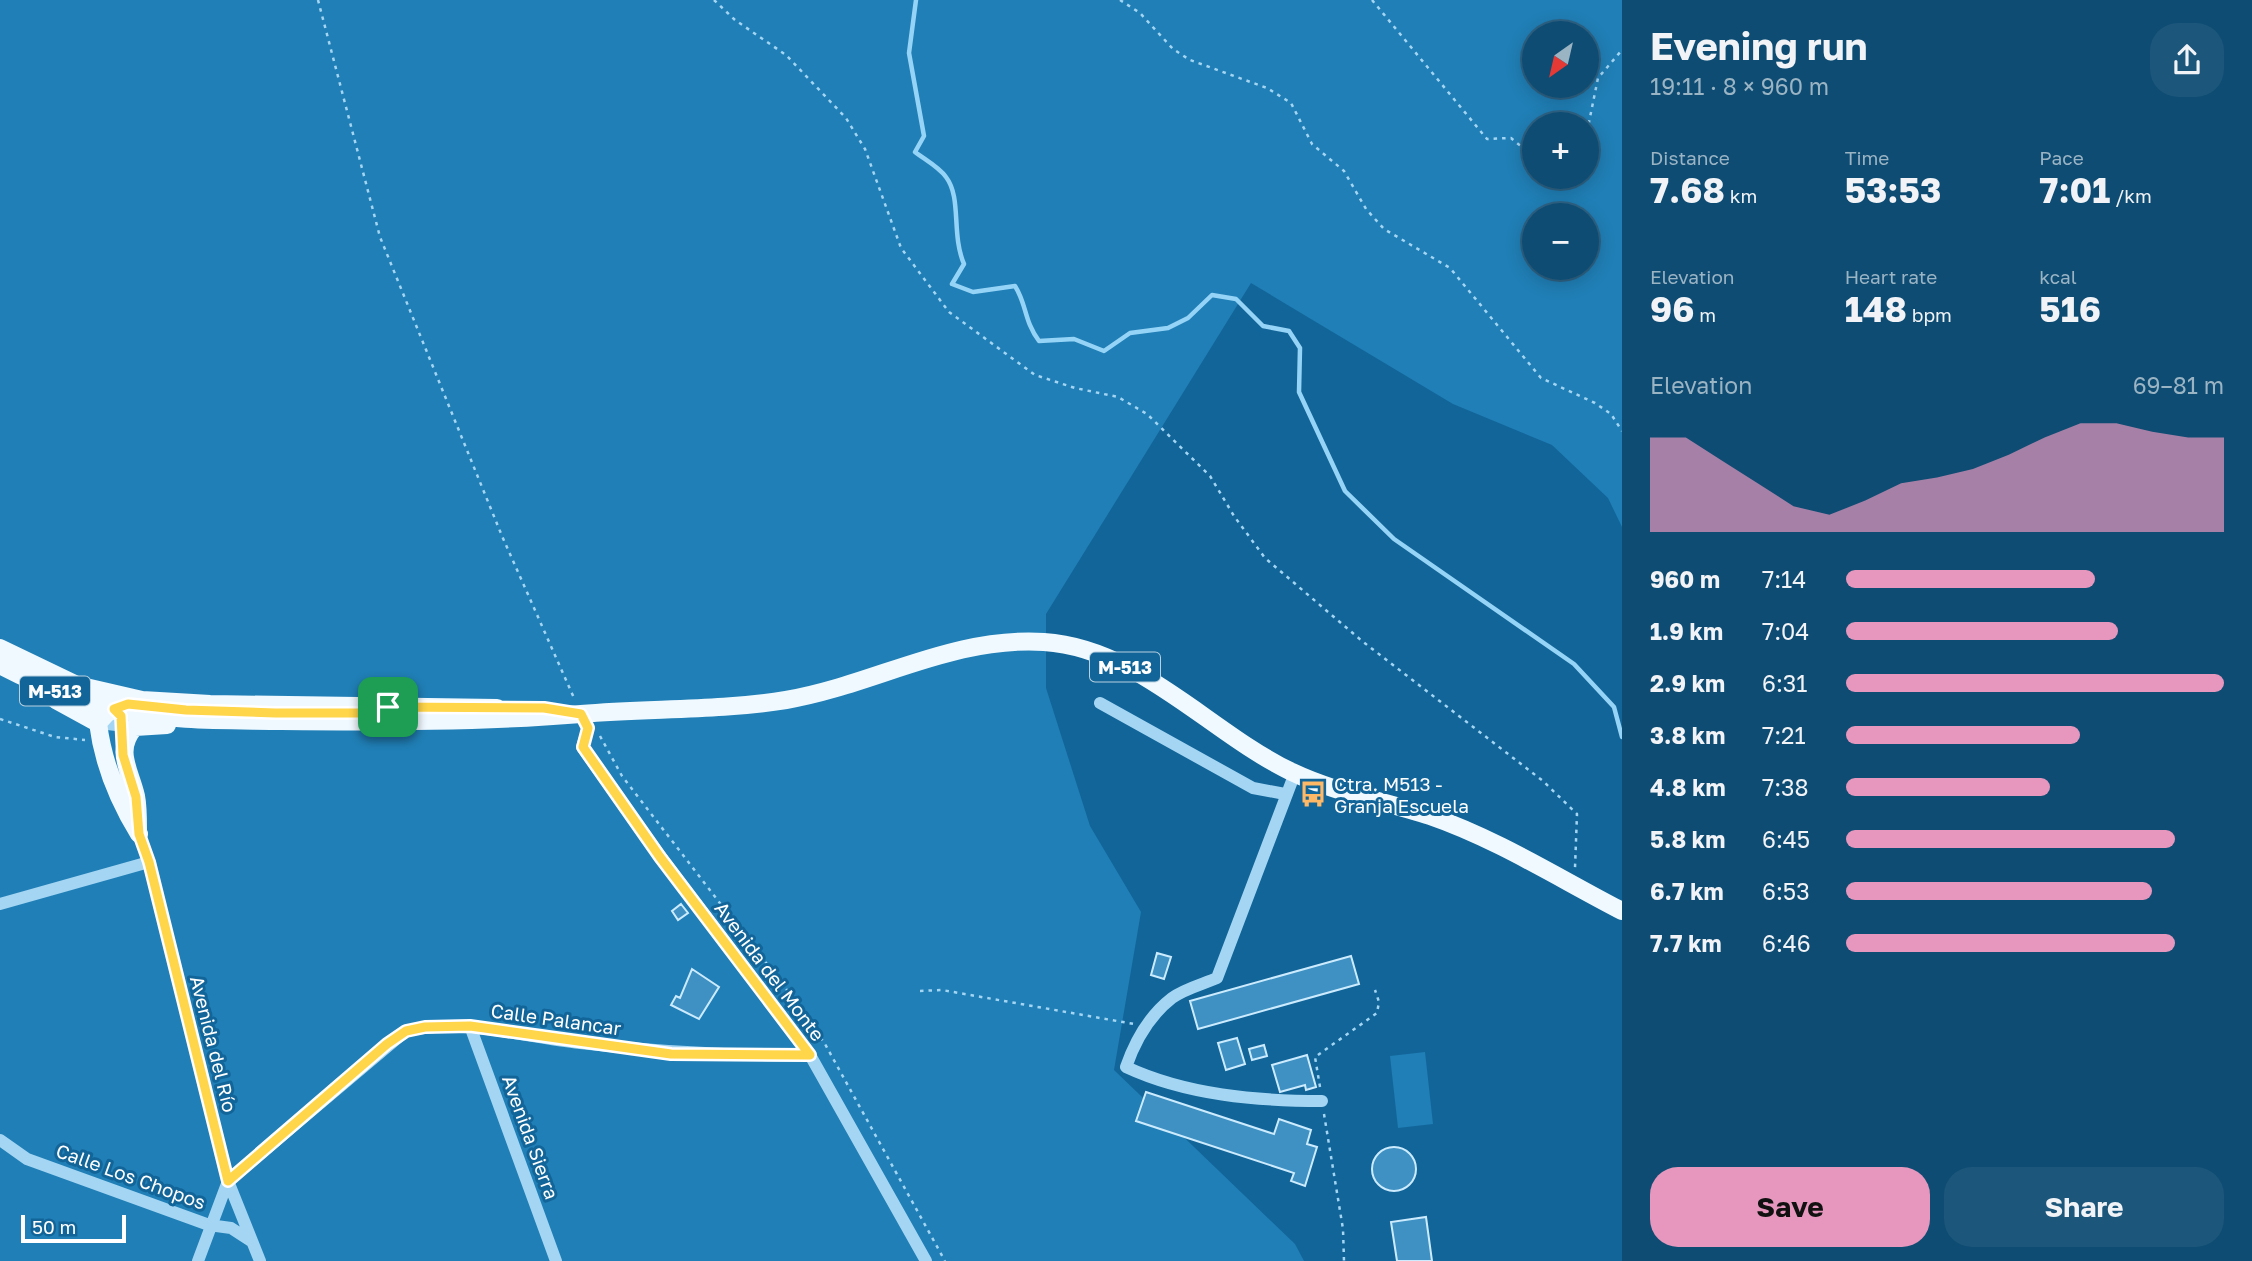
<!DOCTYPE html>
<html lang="en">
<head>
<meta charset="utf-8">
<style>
  :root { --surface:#0e4c73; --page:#1c567b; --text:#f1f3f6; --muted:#9bb4c4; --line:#2e6385; --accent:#e797bd }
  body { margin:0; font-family:"Golos Text",sans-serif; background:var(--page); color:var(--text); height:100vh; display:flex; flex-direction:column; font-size:26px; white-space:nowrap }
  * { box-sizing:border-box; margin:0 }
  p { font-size:23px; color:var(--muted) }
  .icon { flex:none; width:38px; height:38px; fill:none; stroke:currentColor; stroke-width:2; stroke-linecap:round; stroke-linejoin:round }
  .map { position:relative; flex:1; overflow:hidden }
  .side { display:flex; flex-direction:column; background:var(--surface); width:630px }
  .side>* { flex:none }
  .needle { width:46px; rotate:214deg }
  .controls { position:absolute; left:1522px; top:21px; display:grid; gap:14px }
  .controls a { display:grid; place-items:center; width:77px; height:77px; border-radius:50%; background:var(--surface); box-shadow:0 4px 18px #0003,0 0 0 2px var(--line); font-size:35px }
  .scale { position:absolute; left:21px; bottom:18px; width:105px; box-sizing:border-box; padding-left:7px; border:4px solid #fff; border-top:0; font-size:19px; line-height:24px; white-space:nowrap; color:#fff; -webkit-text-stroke:5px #126599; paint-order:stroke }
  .pin { position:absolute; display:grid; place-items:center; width:60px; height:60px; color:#fff; margin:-30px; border-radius:14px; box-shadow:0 4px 10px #0006 }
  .round { display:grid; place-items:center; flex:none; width:74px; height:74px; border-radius:28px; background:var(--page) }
  .headline { display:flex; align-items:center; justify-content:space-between; height:119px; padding:0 28px }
  h1 { font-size:38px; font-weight:700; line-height:52px }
  .stats { display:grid; grid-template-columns:repeat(3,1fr); gap:10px; height:119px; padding:7px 28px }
  .stats div { display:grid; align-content:center }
  .stats b { font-size:35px; font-weight:700 }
  .stats small { font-size:19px; font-weight:400 }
  .stats p { font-size:19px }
  .chart { height:196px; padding:14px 28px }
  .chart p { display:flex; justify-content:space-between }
  .chart svg { width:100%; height:126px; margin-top:7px; fill:var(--accent); opacity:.7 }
  .cta { display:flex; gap:14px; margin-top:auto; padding:14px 28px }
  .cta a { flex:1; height:80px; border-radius:28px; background:var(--accent); color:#111; font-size:28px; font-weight:700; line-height:80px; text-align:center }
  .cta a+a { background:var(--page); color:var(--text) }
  ul { padding:0 28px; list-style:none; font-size:23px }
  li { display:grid; grid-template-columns:112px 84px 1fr; align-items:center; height:52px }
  li i { height:18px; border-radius:9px; background:var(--accent) }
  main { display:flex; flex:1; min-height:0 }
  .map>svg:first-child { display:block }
</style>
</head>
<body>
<main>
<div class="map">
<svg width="1622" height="1261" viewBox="0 0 1622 1261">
  <rect width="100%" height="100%" fill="#126599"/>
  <path fill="#207fb6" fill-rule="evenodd" d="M0,0h1622v527l-14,-29 -56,-53 -99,-41 -202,-121 -205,331v74l44,138 51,86 -27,158 181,174 9,17h-1304zM1535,33h52v53h-52zM1535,124h52v53h-52zM1535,215h52v53h-52z
    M1425,1052l8,72 -35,4 -8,-72z"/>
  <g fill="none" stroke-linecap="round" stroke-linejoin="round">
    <path stroke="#96d4f7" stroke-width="4.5" d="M916,0l-7,53 15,83 -9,16c9,7 24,15 31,25 16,21 5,57 18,87l-12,20 21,8 42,-6c12,19 9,35 24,55l35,-2 30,12 26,-18 38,-5 20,-10 24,-23 24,4 27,27 26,5 11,17 -1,44 46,99 49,48 180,125 40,43 8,30"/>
  </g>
  <path fill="#3e91c2" stroke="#ccebfe" stroke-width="2" d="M681,904l7,9 -10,7 -6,-9z
    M1157,953l14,4 -7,22 -13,-4z
    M1351,956l8,28 -161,45 -8,-28z
    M692,969l27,18 -20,32 -28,-14 5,-9 4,2z
    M1237,1038l8,26 -19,6 -8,-27z
    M1264,1045l3,11 -15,4 -3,-11z
    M1307,1055l9,32 -10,3 -1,-5 -25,7 -8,-27z
    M1146,1092l128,42 5,-15 32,11 -4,14 10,3 -12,39 -14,-5 3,-8 -158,-52z
    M1372 1169a22 22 0 1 1 44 0a22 22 0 1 1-44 0Z
    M1426,1217l6,44h-35l-6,-39z"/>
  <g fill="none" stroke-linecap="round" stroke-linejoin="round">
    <path stroke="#a4d6f4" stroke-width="2.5" stroke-dasharray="3.5 5" stroke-linecap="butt" d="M318,0l62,237 122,299 72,162
      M714,0l21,20 51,35 60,63 19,31 36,99 48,64 86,63 40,13 43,9 29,17 63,62 24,40 31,42 97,83 181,140 34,33 -2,54
      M1120,0l20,13 33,36 17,11 77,28 24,15 21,41 32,27 22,38 18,20 66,39 91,110 54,25 16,11 11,17
      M1372,0l115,139 24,-1 24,20
      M1587,132l11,-54 24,-28
      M0,719l55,18 30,3
      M600,736l22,40 168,218 35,50 120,217
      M920,991l22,-1 192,34
      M1320,1087l-5,-30 62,-44 2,-11 -4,-12
      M1324,1114l19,115 1,32"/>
    <path stroke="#a4d6f4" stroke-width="12" d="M1100,703l153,85 32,6
      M581,714l7,14 -6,19 79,110 149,198 116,206
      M98,723l37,4
      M1295,773l-78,205c-14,6 -33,11 -45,20 -22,17 -37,43 -46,69 60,28 131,34 196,34
      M139,834l10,28 79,319 32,80
      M0,904l149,-42
      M470,1026l86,235
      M0,1140l27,19 182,66 22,3 20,13
      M198,1261l30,-80 178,-150c59,-13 116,6 174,12 78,9 152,13 230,12"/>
    <path stroke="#f0f9ff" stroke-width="18" d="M0,648l77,37 65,15 68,4 287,4
      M0,665c38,20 77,36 120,45 52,12 108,10 162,11 100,1 200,1 299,-7 69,-6 137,-3 205,-14 88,-15 166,-64 258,-58 95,6 166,91 248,130 44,21 92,29 138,44 67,23 130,63 192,95
      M56,700l42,23
      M120,707l-13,6 -9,10c5,40 20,77 41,111
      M138,830c0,-11 0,-24 -2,-34 -6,-26 -22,-46 -1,-69l32,-2"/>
  </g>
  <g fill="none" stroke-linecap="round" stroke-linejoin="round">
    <g stroke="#fff" stroke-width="14">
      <path id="route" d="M128,704l58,6 89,3h84l29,-6 156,1 37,6 7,14 -5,19 77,110 150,198 -139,-1 -201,-28 -45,1 -19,4 -19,13 -159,137 -79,-319 -10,-28 -3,-37 -13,-42 -2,-39 -7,-7z"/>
    </g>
    <use href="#route" stroke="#ffd54a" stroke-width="9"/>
  </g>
  <defs>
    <g id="bus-bare" transform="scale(2.1)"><path d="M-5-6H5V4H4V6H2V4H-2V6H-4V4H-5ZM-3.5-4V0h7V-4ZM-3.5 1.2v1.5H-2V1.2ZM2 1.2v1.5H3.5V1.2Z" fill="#ffb866" stroke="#126599" stroke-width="2.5" paint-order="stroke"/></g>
  </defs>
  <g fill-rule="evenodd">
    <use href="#bus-bare" x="1313" y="794"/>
  </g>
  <g text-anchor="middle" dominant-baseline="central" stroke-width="6" stroke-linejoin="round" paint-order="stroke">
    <g fill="#126599" stroke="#b8d1e0" stroke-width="2">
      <rect x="1090" y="652.5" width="70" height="29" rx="5"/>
      <rect x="20" y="676.5" width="70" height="29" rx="5"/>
    </g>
    <g font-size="18" font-weight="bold" fill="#fff">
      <text x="1125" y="667">M-513</text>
      <text x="55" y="691">M-513</text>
    </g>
    <g font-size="19" fill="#fff" stroke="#126599" text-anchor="start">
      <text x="1334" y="783">Ctra. M513 -<tspan x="1334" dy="22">Granja Escuela</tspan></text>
    </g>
    <g font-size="19" fill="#fff" stroke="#126599">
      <text transform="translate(770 971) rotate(53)">Avenida del Monte</text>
      <text transform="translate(556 1019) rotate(8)">Calle Palancar</text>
      <text transform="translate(214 1044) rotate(76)">Avenida del Río</text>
      <text transform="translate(531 1137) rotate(70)">Avenida Sierra</text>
      <text transform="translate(131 1176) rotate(20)">Calle Los Chopos</text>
    </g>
  </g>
</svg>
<div class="controls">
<a><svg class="needle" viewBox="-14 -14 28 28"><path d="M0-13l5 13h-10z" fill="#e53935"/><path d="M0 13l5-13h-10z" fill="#9bb4c4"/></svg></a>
<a>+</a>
<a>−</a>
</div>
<div class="scale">50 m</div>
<div class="pin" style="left:388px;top:707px;background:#1e9e55"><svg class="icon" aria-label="arrive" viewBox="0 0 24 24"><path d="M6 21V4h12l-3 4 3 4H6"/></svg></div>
</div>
<section class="side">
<div class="headline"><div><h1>Evening run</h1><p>19:11 · 8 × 960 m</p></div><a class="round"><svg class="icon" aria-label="share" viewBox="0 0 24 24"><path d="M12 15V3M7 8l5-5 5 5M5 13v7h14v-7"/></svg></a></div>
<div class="stats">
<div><p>Distance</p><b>7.68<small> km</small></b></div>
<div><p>Time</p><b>53:53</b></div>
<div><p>Pace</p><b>7:01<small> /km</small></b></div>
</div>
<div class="stats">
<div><p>Elevation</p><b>96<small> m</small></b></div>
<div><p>Heart rate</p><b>148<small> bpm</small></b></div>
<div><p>kcal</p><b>516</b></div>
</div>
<div class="chart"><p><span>Elevation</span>69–81 m</p>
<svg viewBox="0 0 160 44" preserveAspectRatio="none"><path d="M0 44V11L10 11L20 19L30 27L40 35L50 38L60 33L70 27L80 25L90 22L100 17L110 11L120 6L130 6L140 9L150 11L160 11V44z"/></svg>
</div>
<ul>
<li><b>960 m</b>7:14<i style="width:66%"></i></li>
<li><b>1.9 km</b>7:04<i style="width:72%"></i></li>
<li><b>2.9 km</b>6:31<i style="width:100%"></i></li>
<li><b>3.8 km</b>7:21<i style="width:62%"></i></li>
<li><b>4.8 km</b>7:38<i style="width:54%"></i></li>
<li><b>5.8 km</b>6:45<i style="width:87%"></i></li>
<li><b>6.7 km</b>6:53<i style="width:81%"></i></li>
<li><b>7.7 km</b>6:46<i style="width:87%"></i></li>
</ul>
<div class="cta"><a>Save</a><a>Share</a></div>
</section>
</main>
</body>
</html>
